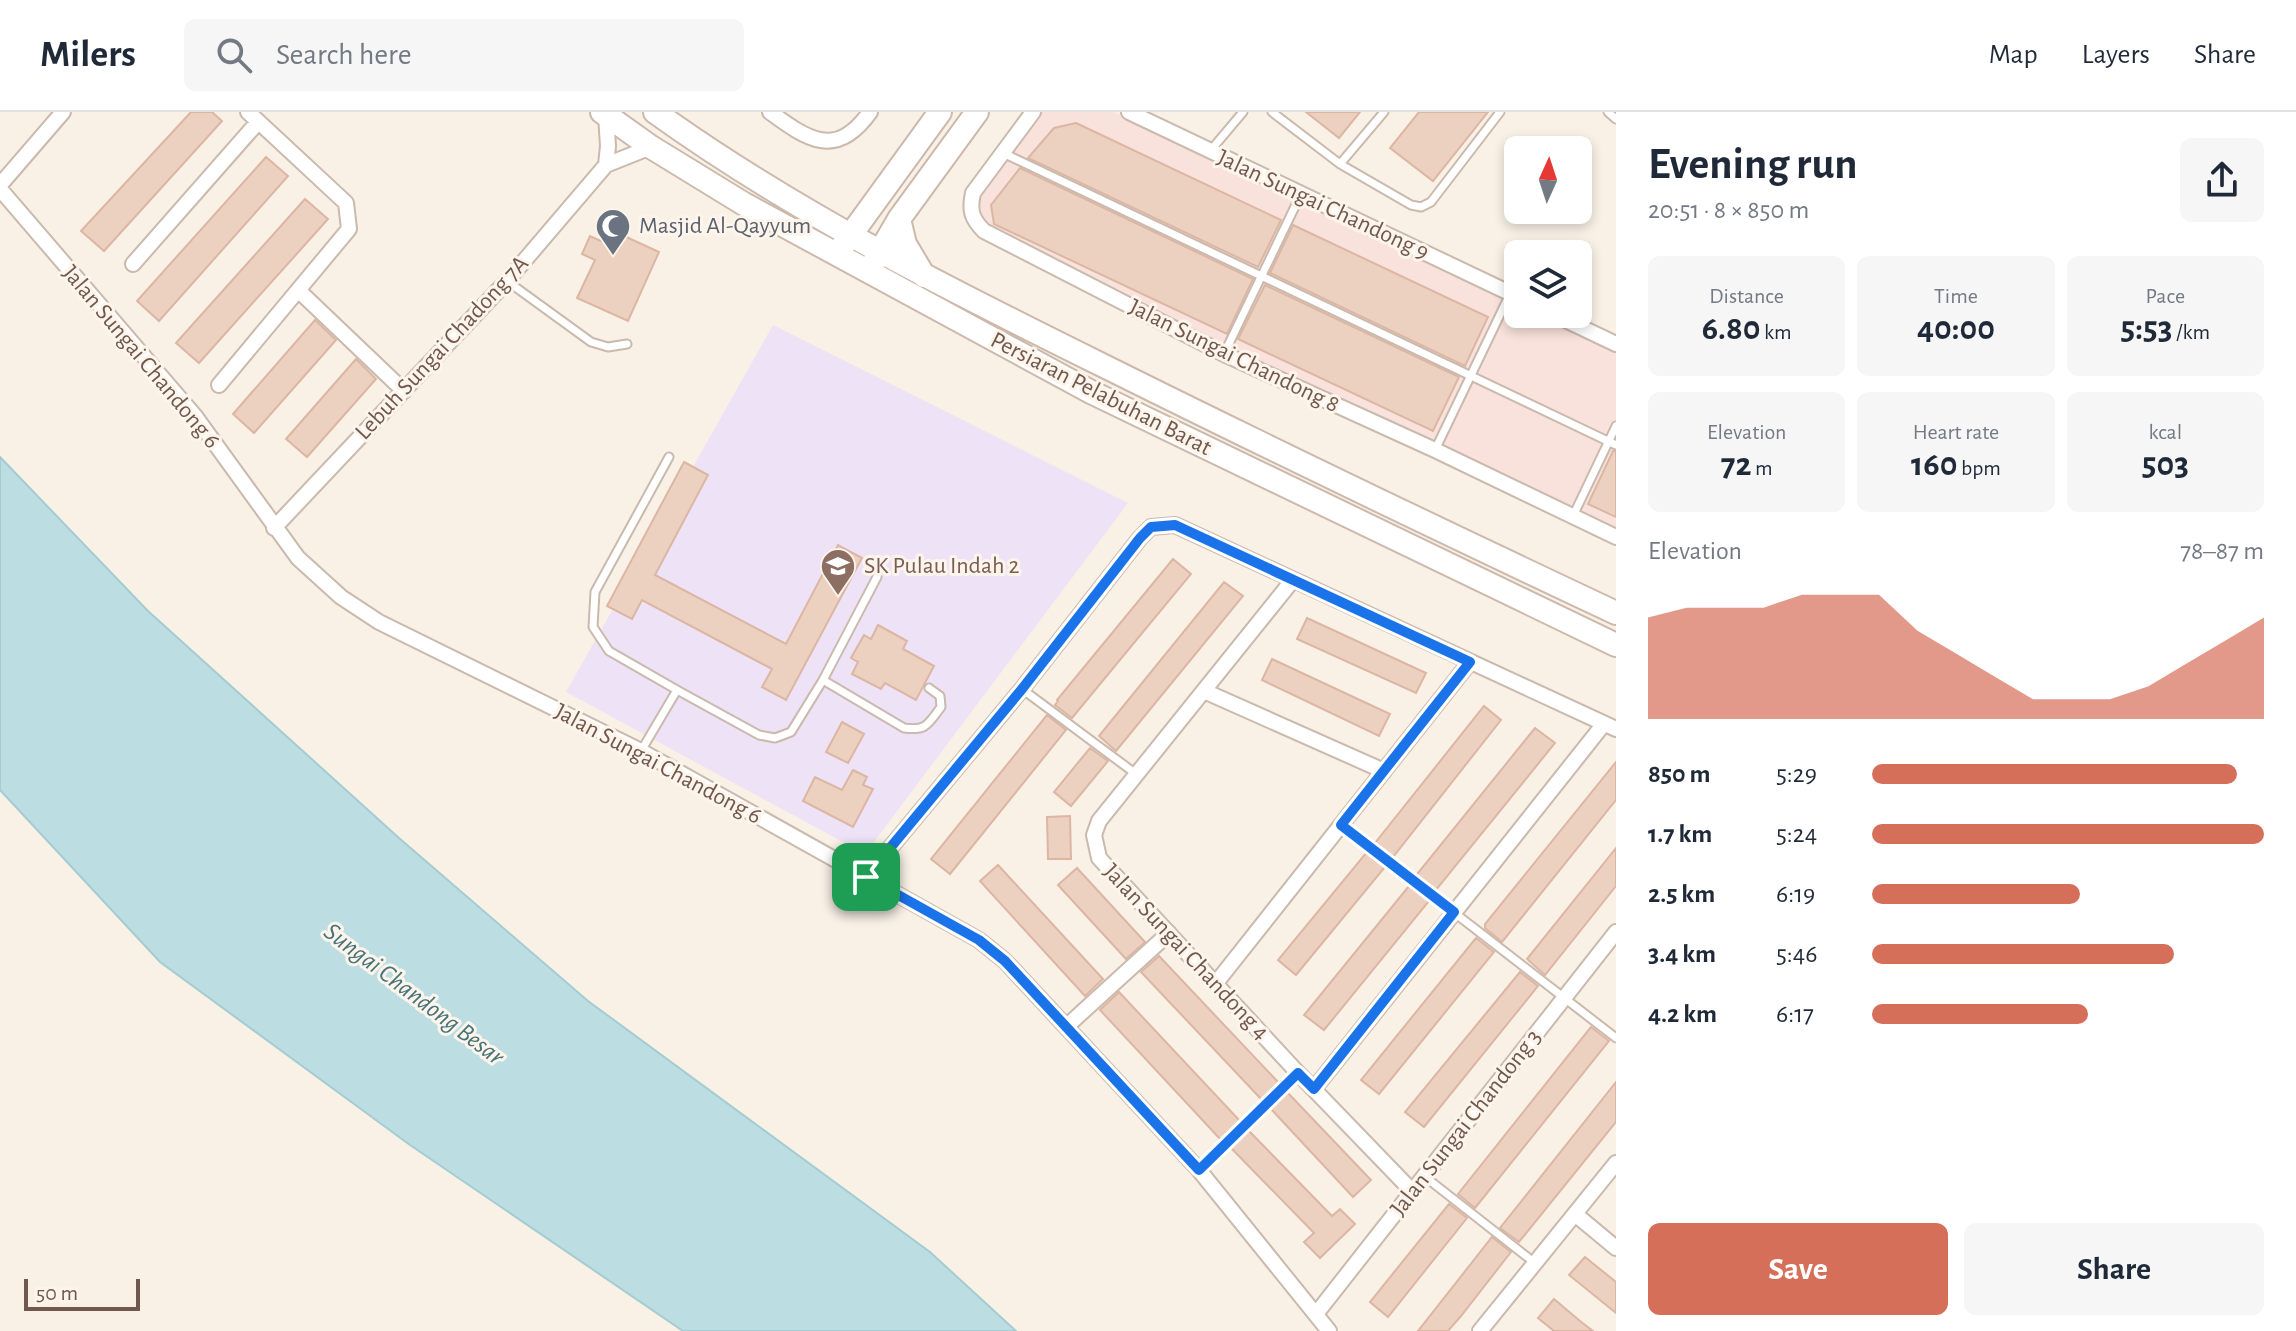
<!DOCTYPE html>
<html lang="en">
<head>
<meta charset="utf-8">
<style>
  :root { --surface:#fff; --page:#f6f6f7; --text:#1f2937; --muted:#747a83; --line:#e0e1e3; --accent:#d66f59 }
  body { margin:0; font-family:"Alegreya Sans",sans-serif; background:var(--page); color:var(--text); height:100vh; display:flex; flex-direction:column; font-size:30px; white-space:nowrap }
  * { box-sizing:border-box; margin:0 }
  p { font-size:26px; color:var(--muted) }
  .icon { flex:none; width:44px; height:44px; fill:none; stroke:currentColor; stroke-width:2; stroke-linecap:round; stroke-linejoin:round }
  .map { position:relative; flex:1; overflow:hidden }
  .sheet { display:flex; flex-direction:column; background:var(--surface); width:680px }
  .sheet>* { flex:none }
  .needle { width:52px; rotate:3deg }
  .fabs { position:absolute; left:1504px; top:24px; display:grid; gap:16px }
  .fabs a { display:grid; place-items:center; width:88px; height:88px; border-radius:12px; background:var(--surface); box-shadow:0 4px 12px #0003; font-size:40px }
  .scale { position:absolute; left:24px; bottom:20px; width:116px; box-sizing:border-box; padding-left:8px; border:4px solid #70584e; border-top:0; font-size:22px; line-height:28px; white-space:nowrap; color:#70584e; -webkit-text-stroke:6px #fdf5eb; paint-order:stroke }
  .pin { position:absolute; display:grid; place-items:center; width:68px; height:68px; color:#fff; margin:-34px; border-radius:16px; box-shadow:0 4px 12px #0006 }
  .round { display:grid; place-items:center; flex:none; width:84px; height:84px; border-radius:12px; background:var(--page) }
  .head { display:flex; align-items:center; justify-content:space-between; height:136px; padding:0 32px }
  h1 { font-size:44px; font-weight:600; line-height:60px }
  .stats { display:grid; grid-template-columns:repeat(3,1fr); gap:12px; height:136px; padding:8px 32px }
  .stats div { display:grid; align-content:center; border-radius:12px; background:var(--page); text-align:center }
  .stats b { font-size:34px; font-weight:600 }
  .stats small { font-size:22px; font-weight:400 }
  .stats p { font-size:22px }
  .chart { height:224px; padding:16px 32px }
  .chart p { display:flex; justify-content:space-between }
  .chart svg { width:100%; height:144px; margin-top:8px; fill:var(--accent); opacity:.7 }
  .action { display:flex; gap:16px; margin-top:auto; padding:16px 32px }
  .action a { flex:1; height:92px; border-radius:12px; background:var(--accent); color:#fff; font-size:32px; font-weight:600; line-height:92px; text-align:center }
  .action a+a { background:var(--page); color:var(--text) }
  ul { padding:0 32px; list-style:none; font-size:26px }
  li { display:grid; grid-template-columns:128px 96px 1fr; align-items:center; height:60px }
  li i { height:20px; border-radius:10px; background:var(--accent) }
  header { display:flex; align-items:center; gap:48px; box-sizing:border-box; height:112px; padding:0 40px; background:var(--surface); border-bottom:2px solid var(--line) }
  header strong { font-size:38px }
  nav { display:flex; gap:44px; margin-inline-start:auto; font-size:28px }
  .search { width:560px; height:72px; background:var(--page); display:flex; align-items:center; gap:20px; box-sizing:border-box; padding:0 28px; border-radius:12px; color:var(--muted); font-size:30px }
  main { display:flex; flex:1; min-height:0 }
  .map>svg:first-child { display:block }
</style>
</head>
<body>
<header>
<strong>Milers</strong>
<div class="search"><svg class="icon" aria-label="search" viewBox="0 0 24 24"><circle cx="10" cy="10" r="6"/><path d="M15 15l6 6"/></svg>Search here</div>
<nav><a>Map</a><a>Layers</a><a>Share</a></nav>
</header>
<main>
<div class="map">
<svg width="1616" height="1219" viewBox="0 0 1616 1219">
  <rect width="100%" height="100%" fill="#f9f1e6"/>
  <path fill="#f9e2db" d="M1040,0h74l404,191v11h22l76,36v180l-394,-184 -232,-119 -11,-9 -2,-10 2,-12z"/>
  <path fill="#eee2f6" d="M773,213l355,178 -263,351 -299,-162z"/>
  <path fill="#bcdde1" stroke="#a4ccd1" stroke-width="2" d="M0,345l148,154 251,227 189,163 342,251 86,79h-333l-273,-186 -250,-183 -160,-172z"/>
  <path fill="#ecd0c0" stroke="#dcb6a3" stroke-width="2" d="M191,0h21l10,9 -118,130 -23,-20z
    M1306,0h54l-21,26z
    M1419,0h69l-55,69 -43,-33z
    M1076,11l205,97 -23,47 -230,-109 26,-30z
    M266,45l22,19 -129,145 -22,-20z
    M1020,56l233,111 -26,55 -233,-110 -3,-19z
    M305,87l23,20 -129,144 -23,-20z
    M1293,113l195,92 -23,49 -195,-93z
    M609,117l50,23 -31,69 -51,-23 18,-38 -13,-6 8,-18 13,6z
    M1265,173l194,92 -26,54 -195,-92z
    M315,208l21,20 -82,93 -21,-19z
    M356,247l20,20 -69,78 -21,-18z
    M1613,339h3v66l-28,-13z
    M684,350l24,13 -53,100 131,69 52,-99 24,13 -76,142 -24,-13 10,-18 -130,-69 -10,19 -25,-13z
    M1173,447l18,15 -119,144 -17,-13 3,-4 -1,-1z
    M1224,470l19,14 -127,155 -17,-15z
    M1307,506l119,55 -10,20 -119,-54z
    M878,513l29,16 -4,8 31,17 -18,34 -31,-17 -4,6 -29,-15 6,-12 -7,-4 13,-23 7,4z
    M1272,547l118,55 -11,22 -117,-56z
    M1484,594l17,14 -108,137 -18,-14z
    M1047,603l19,15 -116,144 -19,-15z
    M842,610l22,12 -16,29 -22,-11z
    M1535,616l20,15 -119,147 -19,-14 1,-3z
    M1090,636l18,13 -37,45 -17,-14z
    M1616,650v38l-114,142 -17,-14v-4z
    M853,658l14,7 -4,8 10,4 -20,38 -50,-26 12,-24 27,13z
    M1070,704l1,43h-23l-1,-42z
    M1616,736v38l-71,89 -18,-16z
    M1366,741l19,14 -89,108 -18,-15z
    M998,753l105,114 -18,17 -105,-115z
    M1077,756l68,74 -19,17 -68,-74z
    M1409,774l20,15 -105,129 -20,-15z
    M1476,826l18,14 -115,142 -18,-14z
    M1159,844l120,127 -17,17 -121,-128z
    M1520,860l18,14 -114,141 -19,-15z
    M1119,880l121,129 -19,19 -121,-130z
    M1591,915l18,14 -134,167 -17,-14z
    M1616,970v40l-97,120 -19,-14z
    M1288,981l83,87 -18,17 -82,-88z
    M1249,1019l83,85 8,-7 15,15 -35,34 -16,-16 10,-9 -83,-85z
    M1449,1092l18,14 -79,99 -18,-15z
    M1492,1125l19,15 -50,64 -13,15h-30z
    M1585,1145l31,25v31l-47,-38z
    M1554,1187l26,22 13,10h-39l-16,-13z"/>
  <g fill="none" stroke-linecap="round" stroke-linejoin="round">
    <g stroke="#cab9ad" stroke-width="11">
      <path id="lane" d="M1272,0l68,52 71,41 10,2 10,-5 69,-90
        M1608,0l8,7
        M1211,38l32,-38
        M1003,41l613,292
        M1340,52l44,-52
        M507,169l84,61 17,5 19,-3
        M1224,242l77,-160
        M1435,338l75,-156
        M669,345l-74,135 -2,35 16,24 68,39
        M1573,404l43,-90
        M823,568l81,48c23,3 24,-4 37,-21l-1,-11 -11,-8
        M1022,577l114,85
        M641,639l36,-61 82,45 16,3 16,-6 32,-52 54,-103
        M1341,713l275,213
        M1199,1058l99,-96
        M1424,1064l111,87"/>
    </g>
    <g stroke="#cab9ad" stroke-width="18">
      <path id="street" d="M770,0c37,27 66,48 100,0
        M1033,0l-60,81c-4,18 -1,26 11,38l240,123 211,96 181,87
        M1129,0l389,185
        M606,53l2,-19 -2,-31
        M0,73l63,-73
        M0,77l195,227 103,142 43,39 38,25 262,129 338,189 26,21 194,209 130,161
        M133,152l125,-142
        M298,178l106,101
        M1553,202l63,30
        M219,273l130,-156 -3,-26 -98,-91
        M274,416l233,-247 99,-116 45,-18
        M1292,469l-193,240 -5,14 5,23 199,215 114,118
        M1204,579l180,80
        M866,765l156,-188 118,-151 11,-11 24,-2 441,204
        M1216,871l254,-321
        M1067,914l102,-93
        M1314,977l289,-364
        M1575,1102l41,34
        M1316,1202l300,-382
        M1480,1219l136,-168"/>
    </g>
    <g stroke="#ccb9ac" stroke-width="26">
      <path id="secondary" d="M602,0l49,35 93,57 347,188 525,253
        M655,0c142,102 297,179 453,256 169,84 338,165 508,245
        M899,107l6,25 19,32
        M842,135l98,-135
        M874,150l25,-43 78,-107"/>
    </g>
    <use href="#lane" stroke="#fff" stroke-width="7"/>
    <use href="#street" stroke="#fff" stroke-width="14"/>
    <use href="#secondary" stroke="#fff" stroke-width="22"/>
  </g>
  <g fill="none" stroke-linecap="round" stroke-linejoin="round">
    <g stroke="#fff" stroke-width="16">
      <path id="route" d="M1175,413l295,137 -129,163 113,87 -140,177 -16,-16 -99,97 -194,-209 -26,-21 -113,-63 156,-188 118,-151 11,-11z"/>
    </g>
    <use href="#route" stroke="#1a73e8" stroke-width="10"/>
  </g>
  <defs>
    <g id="mosque-pin" transform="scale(1.8)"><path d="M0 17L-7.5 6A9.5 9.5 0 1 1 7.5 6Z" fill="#6b7280" stroke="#fdf5eb"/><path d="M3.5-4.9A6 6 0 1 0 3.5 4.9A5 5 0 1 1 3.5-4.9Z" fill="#fff"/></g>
    <g id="school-pin" transform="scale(1.8)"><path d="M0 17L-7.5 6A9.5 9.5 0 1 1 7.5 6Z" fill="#8d6e63" stroke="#fdf5eb"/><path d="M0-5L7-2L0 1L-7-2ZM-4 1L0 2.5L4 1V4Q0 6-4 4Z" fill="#fff"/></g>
  </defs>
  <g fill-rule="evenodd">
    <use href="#mosque-pin" x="613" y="114"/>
    <use href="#school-pin" x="838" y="454"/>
  </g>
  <g text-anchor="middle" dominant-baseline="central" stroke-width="6" stroke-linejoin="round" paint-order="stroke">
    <g font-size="24" fill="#70584e" stroke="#fdf5eb">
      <text transform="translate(1323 93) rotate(25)">Jalan Sungai Chandong 9</text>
      <text transform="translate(442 236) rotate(-47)">Lebuh Sungai Chadong 7A</text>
      <text transform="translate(1234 244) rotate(26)">Jalan Sungai Chandong 8</text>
      <text transform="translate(141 245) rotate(50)">Jalan Sungai Chandong 6</text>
      <text transform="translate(1101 282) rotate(27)">Persiaran Pelabuhan Barat</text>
      <text transform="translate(658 652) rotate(28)">Jalan Sungai Chandong 6</text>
      <text transform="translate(1186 840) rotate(47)">Jalan Sungai Chandong 4</text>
      <text transform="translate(1466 1011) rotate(-52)">Jalan Sungai Chandong 3</text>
    </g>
    <g font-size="24" fill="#5b616d" stroke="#fdf5eb" text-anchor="start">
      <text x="639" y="114">Masjid Al-Qayyum</text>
    </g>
    <g font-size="24" fill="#785e54" stroke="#fdf5eb" text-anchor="start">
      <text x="864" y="454">SK Pulau Indah 2</text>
    </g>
    <g font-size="26" font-style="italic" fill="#47737a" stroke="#fdf5eb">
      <text transform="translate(414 882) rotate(37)">Sungai Chandong Besar</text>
    </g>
  </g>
</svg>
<div class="fabs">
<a><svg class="needle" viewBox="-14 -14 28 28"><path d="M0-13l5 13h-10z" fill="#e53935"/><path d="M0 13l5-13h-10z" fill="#747a83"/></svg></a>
<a><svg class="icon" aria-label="layers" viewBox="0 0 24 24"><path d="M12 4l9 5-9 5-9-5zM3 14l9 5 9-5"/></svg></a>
</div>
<div class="scale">50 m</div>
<div class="pin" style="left:866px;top:765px;background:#1e9e55"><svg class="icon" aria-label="arrive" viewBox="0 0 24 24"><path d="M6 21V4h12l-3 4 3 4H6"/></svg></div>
</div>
<section class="sheet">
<div class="head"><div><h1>Evening run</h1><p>20:51 · 8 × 850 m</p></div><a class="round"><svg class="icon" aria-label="share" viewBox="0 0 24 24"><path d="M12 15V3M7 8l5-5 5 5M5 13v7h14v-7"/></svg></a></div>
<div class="stats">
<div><p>Distance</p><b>6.80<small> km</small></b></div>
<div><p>Time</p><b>40:00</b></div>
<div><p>Pace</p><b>5:53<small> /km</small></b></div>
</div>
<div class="stats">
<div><p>Elevation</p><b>72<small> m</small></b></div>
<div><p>Heart rate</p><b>160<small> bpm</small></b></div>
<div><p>kcal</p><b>503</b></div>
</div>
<div class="chart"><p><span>Elevation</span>78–87 m</p>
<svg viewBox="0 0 160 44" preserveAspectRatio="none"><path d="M0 44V13L10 10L20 10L30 10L40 6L50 6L60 6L70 17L80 24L90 31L100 38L110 38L120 38L130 34L140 27L150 20L160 13V44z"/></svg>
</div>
<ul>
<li><b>850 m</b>5:29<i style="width:93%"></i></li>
<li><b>1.7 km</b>5:24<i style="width:100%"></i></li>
<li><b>2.5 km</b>6:19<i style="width:53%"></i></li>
<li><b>3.4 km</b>5:46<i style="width:77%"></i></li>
<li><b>4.2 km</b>6:17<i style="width:55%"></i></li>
</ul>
<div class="action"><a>Save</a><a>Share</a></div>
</section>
</main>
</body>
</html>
